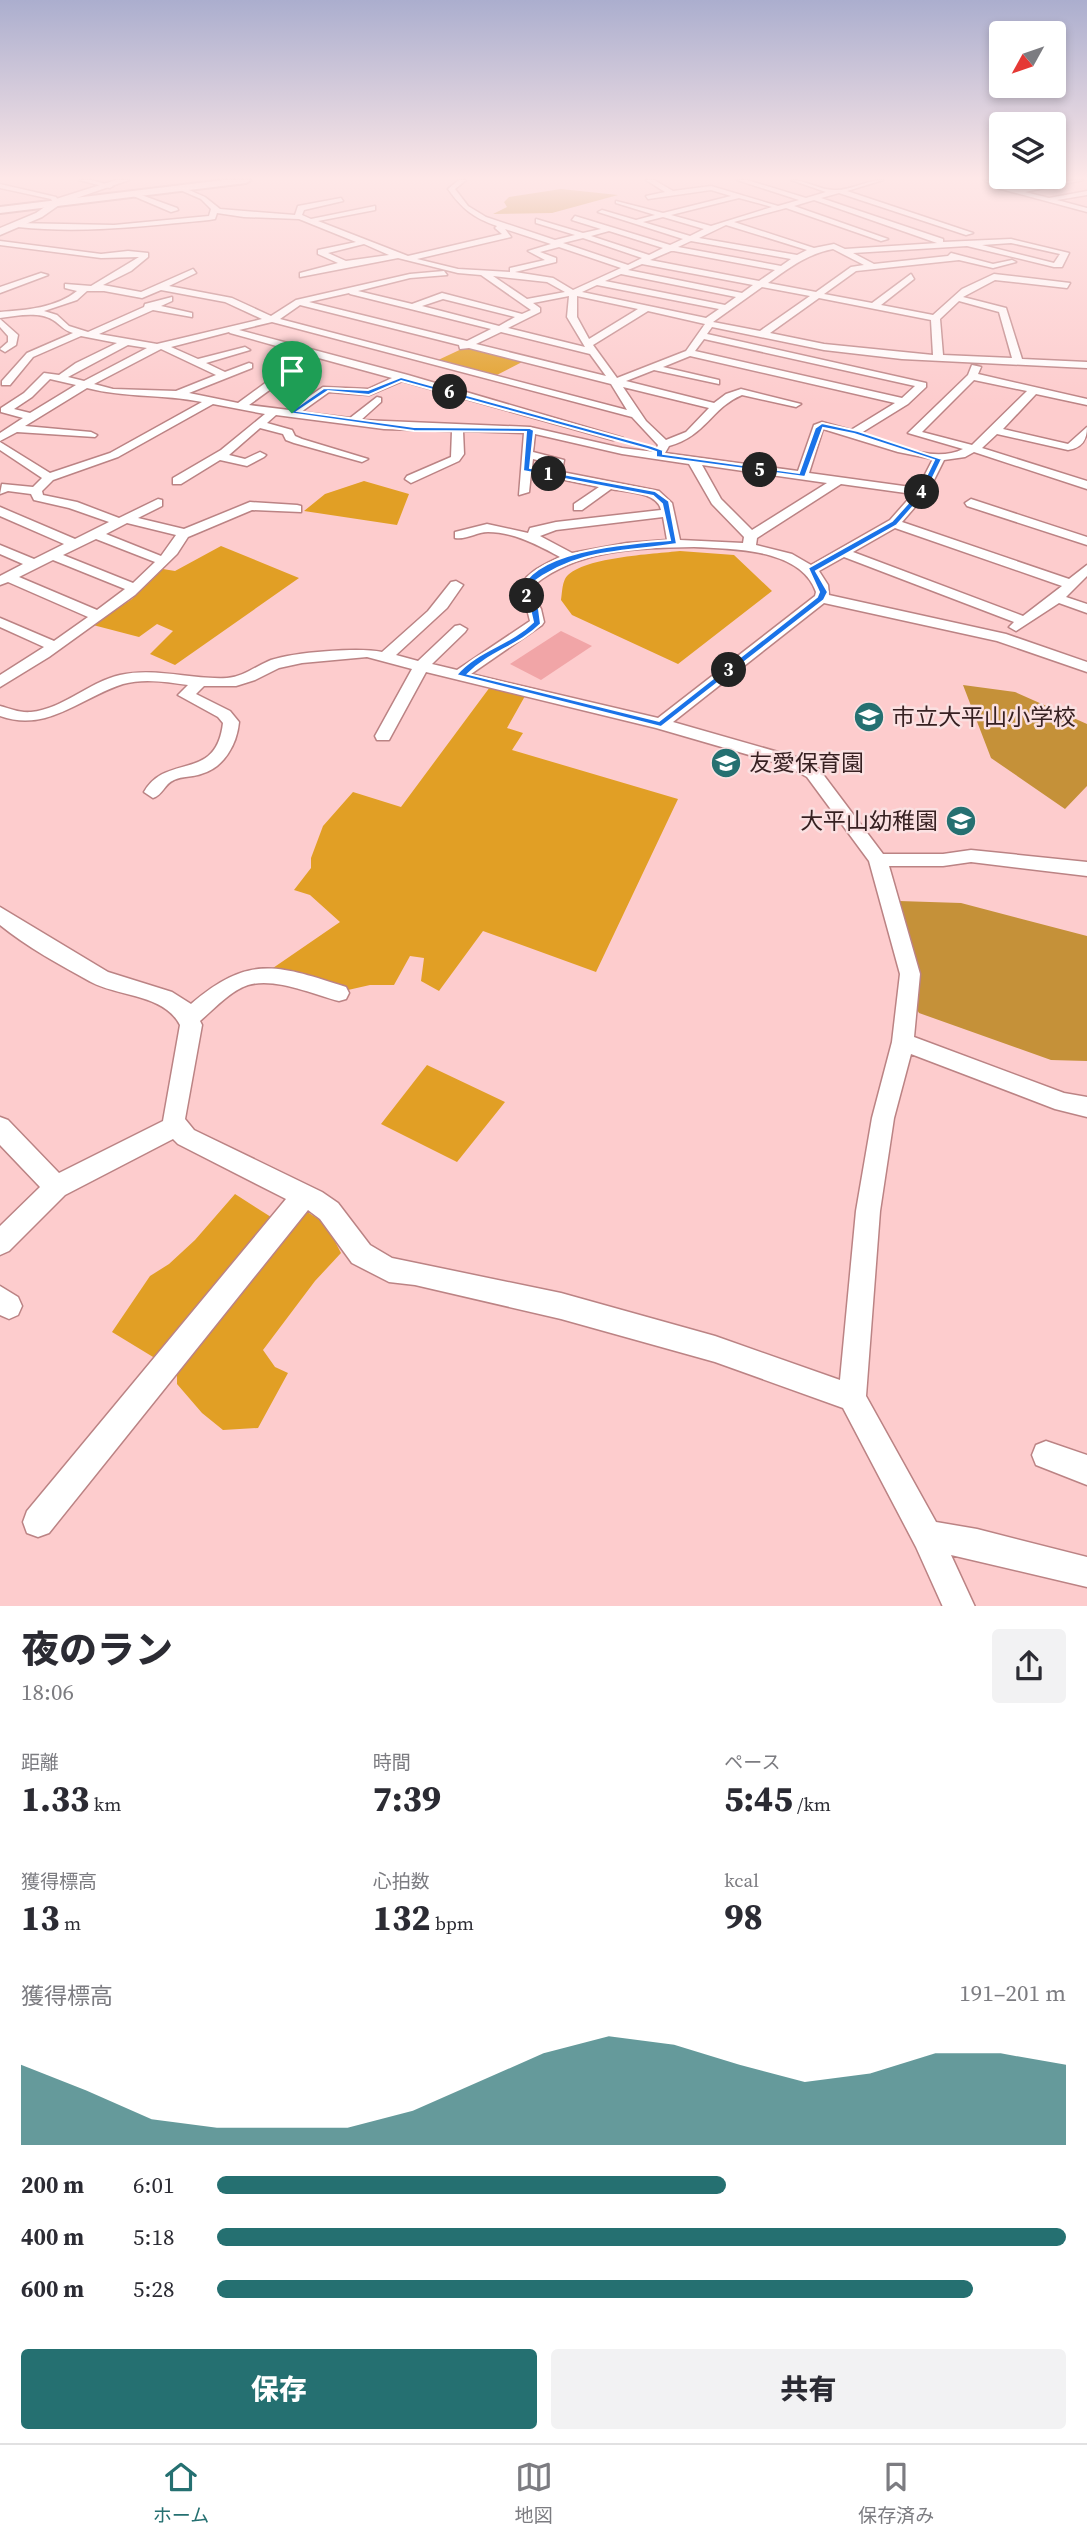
<!DOCTYPE html>
<html lang="ja">
<head>
<meta charset="utf-8">
<style>
  :root { --surface:#fff; --page:#f2f2f3; --text:#2b2b33; --muted:#7c7c81; --line:#e1e1e2; --accent:#257071 }
  body { margin:0; font-family:"Source Serif 4","Noto Sans JP",serif; background:var(--page); color:var(--text); height:100vh; display:flex; flex-direction:column; font-size:26px; white-space:nowrap }
  * { box-sizing:border-box; margin:0 }
  p { font-size:23px; color:var(--muted) }
  .icon { flex:none; width:38px; height:38px; fill:none; stroke:currentColor; stroke-width:2; stroke-linecap:round; stroke-linejoin:round }
  .map { position:relative; height:1606px; overflow:hidden }
  .side { display:flex; flex-direction:column; background:var(--surface); flex:1 }
  .side>* { flex:none }
  .needle { width:46px; rotate:230deg }
  .tools { position:absolute; left:989px; top:21px; display:grid; gap:14px }
  .tools a { display:grid; place-items:center; width:77px; height:77px; border-radius:7px; background:var(--surface); box-shadow:0 4px 10px #0003; font-size:35px }
  .pin { position:absolute; display:grid; place-items:center; width:60px; height:60px; color:#fff; margin:-72px -30px; border-radius:50% 50% 50% 0; rotate:-45deg; box-shadow:0 0 7px #0007 }
  .pin .icon { rotate:45deg }
  .km { position:absolute; width:35px; height:35px; margin:-18px; border-radius:50%; background:#222; color:#fff; font-size:19px; line-height:35px; text-align:center }
  .round { display:grid; place-items:center; flex:none; width:74px; height:74px; border-radius:7px; background:var(--page) }
  .headline { display:flex; align-items:center; justify-content:space-between; height:119px; padding:0 21px }
  h1 { font-size:38px; font-weight:800; line-height:52px }
  .stats { display:grid; grid-template-columns:repeat(3,1fr); gap:10px; height:119px; padding:7px 21px }
  .stats div { display:grid; align-content:center }
  .stats b { font-size:35px; font-weight:800 }
  .stats small { font-size:19px; font-weight:400 }
  .stats p { font-size:19px }
  .chart { height:196px; padding:14px 21px }
  .chart p { display:flex; justify-content:space-between }
  .chart svg { width:100%; height:126px; margin-top:7px; fill:var(--accent); opacity:.7 }
  .button { display:flex; gap:14px; margin-top:auto; padding:14px 21px }
  .button a { flex:1; height:80px; border-radius:7px; background:var(--accent); color:#fff; font-size:28px; font-weight:800; line-height:80px; text-align:center }
  .button a+a { background:var(--page); color:var(--text) }
  ul { padding:0 21px; list-style:none; font-size:23px }
  li { display:grid; grid-template-columns:112px 84px 1fr; align-items:center; height:52px }
  li i { height:18px; border-radius:9px; background:var(--accent) }
  .dock { display:flex; justify-content:space-around; align-items:center; height:98px; border-top:2px solid var(--line); background:var(--surface); font-size:19px; color:var(--muted) }
  .dock a { display:grid; justify-items:center; gap:4px }
  .dock .current { color:var(--accent) }
  .map>svg:first-child { display:block }
</style>
</head>
<body>
<div class="map">
<svg width="1087" height="1607" viewBox="0 0 1087 1607">
  <rect width="100%" height="100%" fill="#fdcccd"/>
  <path fill="#e19f25" d="M468,346l56,15 -31,16 -57,-16z
    M364,481l45,13 -12,31 -93,-14 21,-17z
    M221,546l78,32 -124,87 -25,-11 23,-23 -16,-7 -18,13 -46,-12 39,-26 31,-30 12,2z
    M680,551l54,4 38,36 -94,73 -106,-49 -11,-15c1,-6 1,-15 4,-21 13,-22 90,-25 115,-28z
    M490,687l35,9 -18,32 16,5 -11,17 166,49 -82,173 -113,-41 -44,60 -18,-10 3,-23 -14,-2 -16,29h-24l-22,5 -75,-22 67,-46 -30,-27 -16,-5 17,-22v-10l12,-32 30,-34 48,15z
    M427,1065l78,37 -48,60 -76,-38z
    M235,1194l36,23 -113,143 -46,-28 38,-56 19,-12 26,-24z
    M306,1211l20,13 15,29 -26,28 -52,69 12,17 13,6 -30,55 -35,2 -21,-17 -25,-29v-16z"/>
  <path fill="#c59139" d="M561,189l57,6 -66,18 -59,1 14,-7 -3,-5 5,-5z
    M963,685l52,7 72,32v62l-22,23 -74,-51z
    M899,901l62,2 126,33v125l-36,-1 -132,-47 -8,-14 8,-9z"/>
  <path fill="#f1a5a7" d="M561,631l31,15 -51,34 -31,-16z"/>
  <g fill="none" stroke-linecap="round" stroke-linejoin="round">
    <g stroke="#bb8384" stroke-width="3">
      <path id="minor" d="M79,180h12l22,6 -3,2z
        M459,180h7l-11,9 13,17 18,11 69,23 20,-5 -39,-12v-4l47,14 18,-4 -29,-9 3,-4 95,29 13,-6 -85,-27 4,-2 34,10 19,-5 -39,-12v-2l47,12 68,-17 -20,-6 -63,9 -2,-3 19,-4 -19,-12h8l19,11 38,-5 67,20 21,-6 -62,-20h10l59,18 20,-6 -35,-12c15,0 28,10 43,10 16,1 32,-10 49,-10l-36,11 126,42 -7,2 -127,-42 -18,5 122,41v3l68,-3 58,14 -7,14h-8l-87,-21 -114,7 21,11 74,-8 3,-3 42,11 19,-4 4,2 -23,6 -34,-8 -103,11 -32,23 48,9 39,-29 3,5 -33,26 52,10 29,-26 32,-15 76,9 -3,5 -72,-8 -32,17 43,11 16,51 65,3v6l-185,-9 -78,-9 -112,-23 -5,7 219,49v4l-18,17 -47,29c29,10 72,31 102,16l-55,-16 60,-58 4,-10 9,2 -3,7 109,25v6l-51,-11 -33,35 65,15 19,-17c0,13 -5,21 -19,23l-71,-16 -15,14 105,33v8l-113,-37 -9,5 -21,3 -16,32 -26,30 167,57 18,-14v11l-21,21 21,7v9l-28,-10 -43,28 -7,-4 5,-5 -170,-65 -25,14 9,14 1,10 177,39 81,28v10l-90,-31 -173,-38 -151,119 126,36 20,11 64,85h60l28,-4 116,12v14l-116,-14 -28,4h-54l31,108 -6,63 150,56 23,4v20l-32,-8 -144,-55 -17,64 -14,93 -14,185 70,126 41,7 110,28v30l-136,-32 24,52h-32l-27,-60 -73,-139 -128,-46 -154,-43 -146,-34 -26,-3 -37,-19 -32,-44 -12,-9 -259,323 -11,4 -11,-4 -4,-11 4,-11 259,-312 -108,-55 -5,-5 -108,56 -56,56 -9,4v-29l40,-39 -40,-42v-28l8,3 51,53 104,-52 17,-96c-16,-31 -61,-28 -89,-43 -31,-17 -64,-35 -91,-57v-18l108,65 64,20 19,12c58,-50 87,-39 155,-17l3,6 -3,6 -7,2c-27,-7 -64,-24 -91,-16 -18,6 -34,24 -48,36l2,4 -17,94 9,11 128,62 16,11 32,42 22,13 169,35 154,43 125,44 16,-169 16,-93 20,-76 8,-68 -31,-113 -62,-84 -20,-11 -131,-38 -230,-56 -37,68h-12l-2,-4 37,-67 -45,-12 -65,6 -23,5 -24,12 -19,6h-32l-8,8 34,17 9,11c-2,22 -15,46 -38,52 -8,3 -19,2 -27,6 -10,4 -11,15 -21,18l-9,-6c23,-40 72,-9 79,-69l-5,-6 -40,-22 10,-10c-21,-3 -44,-7 -65,-1 -43,14 -76,49 -123,32v-10c11,3 20,7 31,6 32,-3 58,-30 89,-37 36,-8 71,5 107,3 16,-1 29,-12 44,-18 24,-8 88,-13 111,-8l46,-41 23,-29 5,-1 7,4 -16,23 -51,47 22,6 37,-35 5,-1 7,4 -2,3 -33,32 25,6 73,-49 -3,-12 -9,-16c4,-19 25,-28 42,-36 -22,-12 -47,-25 -72,-25 -12,0 -21,8 -33,6v-6l32,-8 41,9 2,-5 26,-6 105,-12c-3,-18 -35,-18 -50,-21l-29,21h-8v-6l25,-17 -68,-14 -2,19 -10,3 5,-62 -61,-2 1,23 -5,7 -48,22 -6,-4 2,-3 44,-19 1,-26 -68,-2 -108,-14 -9,8 25,7 3,6 7,3 66,20 -6,3 -68,-19 -8,-3 -3,-6 -23,-6 -31,27 16,4 15,-7 6,3 -2,2 -17,9 -27,-6 -39,24h-8v-6l48,-28 44,-36 -52,-10 -95,53 -65,23 -11,11 1,4 34,7 42,16 39,-19 4,1v6l-24,12 46,11 66,-27 47,3 4,1v6l-49,-2 -64,27 -11,17 -42,41 -86,62 -49,30v-12l44,-28 -44,-20v-9l54,23 34,-24 -80,-35 -8,3v-9l23,-12 -23,-10v-9l34,14 30,-15 -64,-28v-9l75,32 34,-17 -40,-14 -35,-8 -3,-6 -23,-3 -8,3 2,-10 31,3 9,-9 -42,-28v-8l50,31 60,-20 92,-51c-39,-8 -77,-4 -115,-14l-62,38 66,6 6,3 -2,2 -78,-5 -17,9v-8l23,-15 -22,-6v-4l23,-15 20,-20 15,2 17,-12 41,-20 -36,-7 -48,21 -23,28h-8v-4l25,-28 46,-20c-10,-3 -12,-8 -20,-13 -15,-9 -37,-4 -53,-2v-6c26,-2 56,-4 77,-21l-12,-3v-4l26,2 48,-29 -38,1 -101,-13v-4l101,13 27,-3 20,2v4l-17,14 -28,14 38,7 52,-23 3,4 -27,13 63,12 39,18 25,-16 114,-26 34,-3 3,4 -37,3 -52,13 54,13 30,-11 80,21 9,-4 -50,-35 -23,-2 -60,-15 -98,19v-4l38,-10 -20,-9v-4l38,-8 -57,-23 -55,-2 -27,-4 -2,6 -6,1c-64,6 -127,14 -191,7l-3,-4 99,2 95,-9 2,-7 -10,-10 -23,-10 2,-3 25,11 15,12 75,6 3,-9 43,-8 2,3 -39,9 -2,5 9,4 64,-13v4l-57,11 90,35 94,-22 -7,-6 2,-2c-23,-8 -35,-17 -49,-37zM739,198l33,9 -61,19 -40,-11zM814,200l123,43h1l-93,6 -11,-5 -20,4 -80,-26 52,-14 95,33 7,-2 -94,-33zM663,217l41,12 -14,7 -47,-14zM726,225l81,25 -10,5 -98,-17zM505,229l46,15 -23,7 17,9 -35,8v4l-52,-3 -41,-10 94,-22zM609,231l54,17 -14,7 -58,-19zM583,238l59,20 -14,7 -65,-22zM691,241l100,18 -10,7 -103,-19zM1011,243l49,11 -6,9 -72,-18zM364,244l25,11 -43,6 -18,-8zM559,247l62,21 -48,22 -20,-12 -38,-6 41,-10v-4l-16,-6zM833,249l31,16 -13,2 -35,25 -48,-9c21,-15 39,-29 65,-34zM671,251h3l101,19 -16,11 -109,-21zM642,264l111,21 -11,8 -114,-23zM621,274l115,23 -11,8 -120,-24zM493,276l54,6 18,10 -38,7zM597,285l122,24 -13,9 -124,-26zM762,287l48,9 -50,35 -47,-9zM161,290l64,12 37,17 -105,25 -58,-10 54,-24 39,7v-4l-31,-7 11,-5v-4l-27,7 -1,3 -56,25 -19,-6 -12,-11 -13,-4 33,-11 10,-9h17l38,7zM349,293l1,1 141,35 -24,12 -158,-39zM569,296l-2,21 18,30 -77,-19 32,-16v-4l-7,-5zM577,296l61,13 -49,30 -12,-22zM819,298l112,22 2,35 -109,-11 -54,-11zM443,299l72,18 -16,9 -77,-20zM959,301l40,11 13,46 -69,-3 -3,-36zM300,305l159,40 1,4 9,-1 142,36 16,26 -347,-91zM648,311l57,13 -19,27 -69,27 -24,-33zM272,322l360,95 26,28 -3,7 -33,-4 -92,-21 -169,-7 20,-18v-4l-4,-1 -27,21 -49,-6 28,-20 40,3 33,-14 211,59 10,-2 -215,-63 -169,-45zM229,332l1,1 75,21 -67,49 -49,-10 63,-25v-4l-3,-1 -24,9 -19,-9 44,-13 -5,-3 -47,12 -27,-12zM501,332l89,22 16,22 -130,-32zM704,339l211,47 -13,12 -207,-47zM128,345l19,3 -63,33 -16,-4zM161,349l55,26 -40,16 -63,-2 -19,-5zM690,356l205,47 -44,27 -29,-8 -8,3 -16,46 -133,-18 4,-7c37,-10 42,-38 73,-51l54,12 5,-3 -60,-15 -15,5 -12,9 -88,-22 28,-11 65,14v-4l-56,-13zM315,357l77,21 -24,11 -45,-2 -34,23 -40,-5zM50,379l26,6 -46,28 -16,-4 18,-12zM974,380l53,11 -55,54 -50,-13zM623,387l86,21 -23,24 -20,8 -20,-19zM823,429l75,23 35,7 -15,29 -109,-15zM535,434l87,20 67,10 23,40 32,33 -1,6 -63,-3 -8,-37 -13,-12 -97,-19 2,-12 -31,-8zM533,459l20,5 -2,6 -19,-3zM702,465l125,18 -75,47 -31,-31zM841,484l72,10 -23,26 -79,45 -19,-11 -36,-9 1,-7zM663,517l4,23 -40,3 -55,10 -32,-17 16,-6zM127,523l49,12 -15,21 -55,-22zM895,528l167,58 -39,30 -170,-64zM96,539l59,23 -22,21 -70,-28zM694,547c38,2 107,1 122,45l-1,4 -157,122 -187,-44 71,-49 2,-3 -3,-13 -9,-16 2,-8c45,-36 104,-37 160,-38zM53,560l72,29 -28,21 -78,-33z
        M984,180c11,0 20,9 32,9 21,1 45,-9 67,-9l-58,12 24,6 38,-7v4l-30,5 30,8v4l-90,-24z
        M0,184l56,13 4,6 -6,1 -3,-5 -51,-11z
        M133,192l44,16 1,2 -7,2 -40,-17z
        M41,273l7,2 -48,18v-6z
        M0,319l18,16 -2,10 -11,7 -5,-3 8,-7v-6l-8,-9z
        M971,499l116,38v8l-120,-39 -2,-3z
        M0,1286l18,11 4,9 -4,9 -9,4 -9,-4z
        M1046,1441l41,14v30l-51,-20 -4,-10 4,-10z"/>
    </g>
    <g stroke="#bb8384" stroke-width="3">
      <path id="tertiary" d="M116,180h13l-67,23 -20,14 -42,18v-7l36,-15 20,-14z"/>
    </g>
    <g stroke="#bb8384" stroke-width="4">
      <path id="secondary" d="M224,180h27l-5,3 -246,30v-6z"/>
    </g>
    <use href="#minor" fill="#fff" fill-rule="evenodd"/>
    <use href="#tertiary" fill="#fff" fill-rule="evenodd"/>
    <use href="#secondary" fill="#fff" fill-rule="evenodd"/>
  </g>
  <linearGradient id="sky" x2="0" y2="1"><stop stop-color="#abaece"/><stop offset="0.44" stop-color="#fee8e8"/><stop offset="1" stop-color="#fee8e8" stop-opacity="0"/></linearGradient>
  <rect width="1087" height="405" fill="url(#sky)"/>
  <path fill="#1a73e8" stroke="#fff" stroke-width="2" fill-rule="evenodd" d="M401,377l251,69 11,4v4l136,19 16,-45 7,-5 36,8 84,28 -16,33 -29,33 -81,46 12,21 -4,8 -163,127 -205,-52c21,-25 54,-30 77,-53l-3,-13 -10,-16c10,-44 113,-50 150,-53l-8,-36 -9,-8 -130,-25 3,-39 -112,-1 -126,-18 36,-25 44,2zM401,381l246,68 9,3v5l149,20 18,-49 31,6 80,26 -15,31 -27,30 -84,47 11,24 -2,5 -158,124 -191,-47c21,-22 51,-28 73,-50l-2,-15 -10,-16 2,-9c48,-36 91,-31 146,-40l-8,-43 -14,-10 -125,-23 4,-38 -4,-2 -116,-1 -116,-16 30,-20 41,4z"/>
  <defs>
    <g id="school-disc" transform="scale(1.575)"><circle r="9.5" fill="#257071" stroke="#fae0e1"/><path d="M0-5L7-2L0 1L-7-2ZM-4 1L0 2.5L4 1V4Q0 6-4 4Z" fill="#fff"/></g>
  </defs>
  <g fill-rule="evenodd">
    <use href="#school-disc" x="869" y="717"/>
    <use href="#school-disc" x="726" y="763"/>
    <use href="#school-disc" x="961" y="821"/>
  </g>
  <g text-anchor="middle" dominant-baseline="central" stroke-width="5" stroke-linejoin="round" paint-order="stroke">
    <g font-size="23" fill="#372122" stroke="#fae0e1" text-anchor="start">
      <text x="892" y="717">市立大平山小学校</text>
      <text x="749" y="763">友愛保育園</text>
      <text x="938" y="821" text-anchor="end">大平山幼稚園</text>
    </g>
  </g>
</svg>
<div class="tools">
<a><svg class="needle" viewBox="-14 -14 28 28"><path d="M0-13l5 13h-10z" fill="#e53935"/><path d="M0 13l5-13h-10z" fill="#7c7c81"/></svg></a>
<a><svg class="icon" aria-label="layers" viewBox="0 0 24 24"><path d="M12 4l9 5-9 5-9-5zM3 14l9 5 9-5"/></svg></a>
</div>
<div class="pin" style="left:292px;top:413px;background:#1e9e55"><svg class="icon" aria-label="arrive" viewBox="0 0 24 24"><path d="M6 21V4h12l-3 4 3 4H6"/></svg></div>
<b class="km" style="left:549px;top:474px">1</b>
<b class="km" style="left:527px;top:596px">2</b>
<b class="km" style="left:729px;top:670px">3</b>
<b class="km" style="left:922px;top:492px">4</b>
<b class="km" style="left:760px;top:470px">5</b>
<b class="km" style="left:450px;top:392px">6</b>
</div>
<section class="side">
<div class="headline"><div><h1>夜のラン</h1><p>18:06</p></div><a class="round"><svg class="icon" aria-label="share" viewBox="0 0 24 24"><path d="M12 15V3M7 8l5-5 5 5M5 13v7h14v-7"/></svg></a></div>
<div class="stats">
<div><p>距離</p><b>1.33<small> km</small></b></div>
<div><p>時間</p><b>7:39</b></div>
<div><p>ペース</p><b>5:45<small> /km</small></b></div>
</div>
<div class="stats">
<div><p>獲得標高</p><b>13<small> m</small></b></div>
<div><p>心拍数</p><b>132<small> bpm</small></b></div>
<div><p>kcal</p><b>98</b></div>
</div>
<div class="chart"><p><span>獲得標高</span>191–201 m</p>
<svg viewBox="0 0 160 44" preserveAspectRatio="none"><path d="M0 44V16L10 25L20 35L30 38L40 38L50 38L60 32L70 22L80 12L90 6L100 9L110 16L120 22L130 19L140 12L150 12L160 16V44z"/></svg>
</div>
<ul>
<li><b>200 m</b>6:01<i style="width:60%"></i></li>
<li><b>400 m</b>5:18<i style="width:100%"></i></li>
<li><b>600 m</b>5:28<i style="width:89%"></i></li>
</ul>
<div class="button"><a>保存</a><a>共有</a></div>
</section>
<nav class="dock">
<a class="current"><svg class="icon" aria-label="home" viewBox="0 0 24 24"><path d="M3 11l9-7 9 7M6 9v11h12V9"/></svg>ホーム</a>
<a><svg class="icon" aria-label="map" viewBox="0 0 24 24"><path d="M3 6l6-2 6 2 6-2v14l-6 2-6-2-6 2zM9 4v14M15 6v14"/></svg>地図</a>
<a><svg class="icon" aria-label="saved" viewBox="0 0 24 24"><path d="M7 4h10v16l-5-4-5 4z"/></svg>保存済み</a>
</nav>
</body>
</html>
